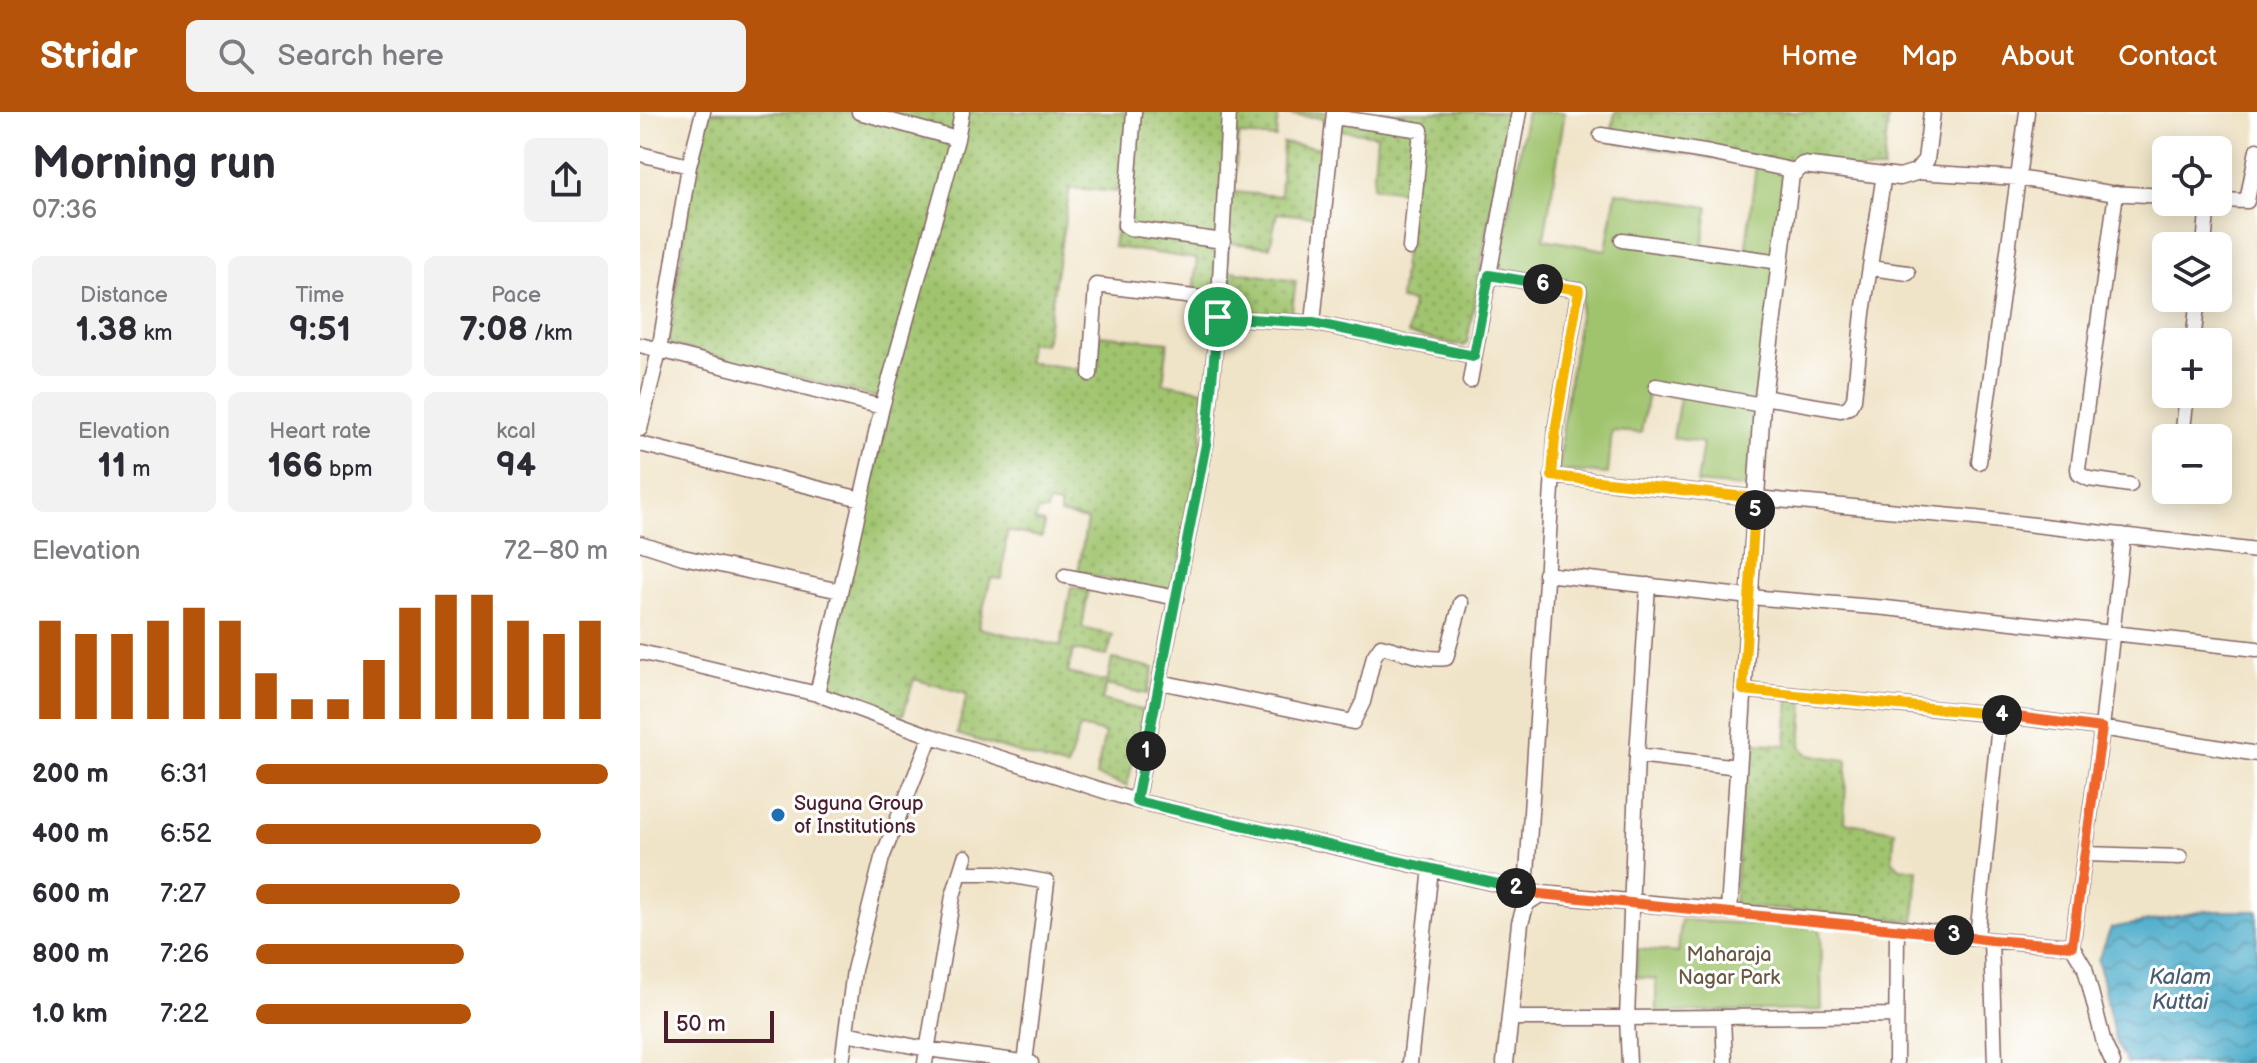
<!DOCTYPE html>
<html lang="en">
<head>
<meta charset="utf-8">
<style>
  :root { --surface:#fff; --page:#f2f2f3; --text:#2b2b33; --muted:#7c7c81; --accent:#b45309 }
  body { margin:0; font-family:"Balsamiq Sans",sans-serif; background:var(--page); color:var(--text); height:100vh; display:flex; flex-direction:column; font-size:30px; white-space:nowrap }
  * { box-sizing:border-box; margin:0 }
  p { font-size:26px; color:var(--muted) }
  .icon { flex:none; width:44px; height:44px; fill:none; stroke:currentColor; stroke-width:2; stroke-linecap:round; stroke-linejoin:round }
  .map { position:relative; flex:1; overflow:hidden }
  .sheet { display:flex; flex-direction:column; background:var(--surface); width:640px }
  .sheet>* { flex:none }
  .fabs { position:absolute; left:1512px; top:24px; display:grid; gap:16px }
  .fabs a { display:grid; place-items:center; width:80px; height:80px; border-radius:12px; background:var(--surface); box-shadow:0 4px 20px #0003; font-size:40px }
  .scale { position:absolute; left:24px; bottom:20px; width:110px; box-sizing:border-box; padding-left:8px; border:4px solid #4a1f2b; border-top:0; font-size:22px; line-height:28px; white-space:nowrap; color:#4a1f2b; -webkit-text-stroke:6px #fff; paint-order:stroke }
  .pin { position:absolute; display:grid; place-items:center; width:68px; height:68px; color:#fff; margin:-34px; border:4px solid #fff; border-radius:50%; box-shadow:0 2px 8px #0007 }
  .km { position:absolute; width:40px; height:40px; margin:-20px; border-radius:50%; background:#222; color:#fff; font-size:22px; line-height:40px; text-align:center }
  .round { display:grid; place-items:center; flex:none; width:84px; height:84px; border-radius:12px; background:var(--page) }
  .headline { display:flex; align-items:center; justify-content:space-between; height:136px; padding:0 32px }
  h1 { font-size:44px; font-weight:800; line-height:60px }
  .stats { display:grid; grid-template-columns:repeat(3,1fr); gap:12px; height:136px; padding:8px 32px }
  .stats div { display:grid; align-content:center; border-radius:12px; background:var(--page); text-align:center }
  .stats b { font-size:34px; font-weight:800 }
  .stats small { font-size:22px; font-weight:400 }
  .stats p { font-size:22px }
  .chart { height:224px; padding:16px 32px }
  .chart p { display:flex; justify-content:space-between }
  .chart svg { width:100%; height:144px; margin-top:8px; stroke:var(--accent); stroke-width:6 }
  ul { padding:0 32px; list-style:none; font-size:26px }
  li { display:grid; grid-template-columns:128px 96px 1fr; align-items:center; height:60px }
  li i { height:20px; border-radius:10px; background:var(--accent) }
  header { display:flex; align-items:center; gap:48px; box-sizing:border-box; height:112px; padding:0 40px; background:var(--accent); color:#fff }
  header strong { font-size:38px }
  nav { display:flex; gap:44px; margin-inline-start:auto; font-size:28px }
  .search { width:560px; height:72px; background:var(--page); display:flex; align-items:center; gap:20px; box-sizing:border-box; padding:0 28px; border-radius:12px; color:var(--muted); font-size:30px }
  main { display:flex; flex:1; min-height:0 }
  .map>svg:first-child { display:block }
</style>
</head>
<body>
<header>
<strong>Stridr</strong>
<div class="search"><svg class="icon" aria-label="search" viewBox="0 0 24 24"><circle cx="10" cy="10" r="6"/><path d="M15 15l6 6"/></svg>Search here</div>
<nav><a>Home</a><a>Map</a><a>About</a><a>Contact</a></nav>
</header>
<main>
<section class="sheet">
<div class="headline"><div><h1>Morning run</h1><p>07:36</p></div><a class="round"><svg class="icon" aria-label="share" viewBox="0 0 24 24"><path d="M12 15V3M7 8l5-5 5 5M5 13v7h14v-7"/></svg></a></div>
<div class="stats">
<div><p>Distance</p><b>1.38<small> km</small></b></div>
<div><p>Time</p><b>9:51</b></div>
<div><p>Pace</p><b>7:08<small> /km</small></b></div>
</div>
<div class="stats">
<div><p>Elevation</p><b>11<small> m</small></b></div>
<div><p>Heart rate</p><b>166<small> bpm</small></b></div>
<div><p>kcal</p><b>94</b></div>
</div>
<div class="chart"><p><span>Elevation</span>72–80 m</p>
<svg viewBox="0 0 160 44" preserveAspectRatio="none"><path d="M5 44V14M15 44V18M25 44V18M35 44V14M45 44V10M55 44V14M65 44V30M75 44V38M85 44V38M95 44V26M105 44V10M115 44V6M125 44V6M135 44V14M145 44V18M155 44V14"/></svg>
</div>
<ul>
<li><b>200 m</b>6:31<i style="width:100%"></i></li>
<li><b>400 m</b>6:52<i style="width:81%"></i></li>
<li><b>600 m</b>7:27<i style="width:58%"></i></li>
<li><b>800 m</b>7:26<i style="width:59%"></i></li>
<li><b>1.0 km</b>7:22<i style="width:61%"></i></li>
</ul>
</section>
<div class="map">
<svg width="1617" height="951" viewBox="0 0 1617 951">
  <defs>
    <pattern id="grass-dots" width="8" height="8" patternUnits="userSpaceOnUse" patternTransform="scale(2)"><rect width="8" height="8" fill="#a0c46e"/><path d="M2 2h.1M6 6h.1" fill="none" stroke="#849f5b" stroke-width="1.8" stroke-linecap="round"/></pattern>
    <pattern id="water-waves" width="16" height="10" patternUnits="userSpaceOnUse" patternTransform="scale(2)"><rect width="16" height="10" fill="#4bacca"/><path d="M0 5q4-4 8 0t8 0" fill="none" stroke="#408ba4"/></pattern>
  </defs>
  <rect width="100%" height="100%" fill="#fff"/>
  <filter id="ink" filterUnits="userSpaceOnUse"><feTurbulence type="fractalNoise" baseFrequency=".0125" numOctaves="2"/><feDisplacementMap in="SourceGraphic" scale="16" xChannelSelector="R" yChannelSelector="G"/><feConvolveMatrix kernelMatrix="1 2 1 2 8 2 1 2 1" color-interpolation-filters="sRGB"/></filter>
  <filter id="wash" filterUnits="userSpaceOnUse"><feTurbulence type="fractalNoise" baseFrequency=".006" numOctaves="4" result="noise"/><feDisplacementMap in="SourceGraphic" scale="32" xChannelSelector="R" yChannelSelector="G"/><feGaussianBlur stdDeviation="1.8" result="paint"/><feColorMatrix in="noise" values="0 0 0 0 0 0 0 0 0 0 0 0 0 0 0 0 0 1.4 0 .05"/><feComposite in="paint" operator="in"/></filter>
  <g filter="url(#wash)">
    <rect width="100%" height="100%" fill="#f0e4c8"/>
    <path fill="url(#grass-dots)" stroke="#75724c" stroke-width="2" d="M70,0h568l-2,26 -37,-3 -6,57 47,4 3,-53 40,5 -6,69 -40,-4 -7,34 -41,-4 -3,27 70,11 -5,36 -100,-11 6,-47 -84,-12 8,-55 -51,-4 -25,156 -16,-2 -2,20 68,9 5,-36 68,7 -5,41 41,7 -3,57 -27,146 -96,-20 9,-53 -27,-6v-9l-12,-2 -1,8h-9l-3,10 9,2 -2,14 -35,-6 -5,48 -11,-1 -13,50 83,18 10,-59 17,4 -6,37 31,7 -6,21 -34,-6 -5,23 39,9 5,-23 42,9 -7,26 -41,-9 -4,15 43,11 -18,75 -31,-10 9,-43 -25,-6 -13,41 -110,-34 10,-40 -53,-15 -11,36 -80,-23 67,-291 -221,-57 24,-173z
      M641,0h227l-41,231 -4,3 -55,-12 4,-32 -12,-2 11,-108 -38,-5 4,-52 -52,-7 -2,-10 -42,-4z
      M975,0h274l-6,58h-96l-177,-29z
      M1149,588l15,2 -3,44 7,9 39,5 -3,62 51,9 -3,29 8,8 18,2 -4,51 -180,-15 12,-164 40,3z"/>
    <path fill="#a0c46e" stroke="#75724c" stroke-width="2" d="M887,0h38l-21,127 62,11 10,-58 92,15 -5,41 42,6 11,-89 31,5 -35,318 -55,-5 6,-40 -30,-5 7,-41 -32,-5 -7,41 -29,-2 -4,43 -49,-4 5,-54 20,-131 -79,-14 -6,-7z
      M1041,808l139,8 2,82 -166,3v-34l-20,-2 1,-28 41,4z"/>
    <path fill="url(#water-waves)" stroke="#4a667a" stroke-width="2" d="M1565,799h52v152h-130l-12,-23 -17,-80 13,-32z"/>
  </g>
  <g filter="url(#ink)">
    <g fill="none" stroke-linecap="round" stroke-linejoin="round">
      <g stroke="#846462" stroke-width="17">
        <path id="minor" d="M219,0l98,27
          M494,0l-9,113 4,3 94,13
          M694,5l87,13 -11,118
          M961,23l109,18 86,18
          M0,42l49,12
          M1276,60l102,6 92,15 56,3
          M1476,81l-38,276 1,5 10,5 41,6
          M1578,88l29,1 10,-51
          M982,128l158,22
          M1564,134l4,-44
          M1230,156l38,5
          M849,163l30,-163
          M578,205l95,6 21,-211
          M673,211l161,33
          M1553,230l5,-44
          M0,233l242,62 -65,287 114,42 205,65 404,93
          M450,262l6,-89 122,15
          M830,269l19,-106 90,15 -23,136 -30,464
          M1016,274l106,19
          M1123,285l78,13 8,-3 5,-8 9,-86 21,-139
          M242,295l75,-268 5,-27
          M0,317l19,-78 30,-185 14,-54
          M1542,326l5,-44
          M0,332l221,55
          M1339,350l48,-350
          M912,364l204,22 219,20 282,33
          M0,431l43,14 157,34
          M905,462l205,23 136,11 371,41
          M425,464l112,22
          M0,540l177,42
          M520,570l193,40 10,-20 11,-46 7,-10c20,5 45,15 65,12l15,-55
          M1103,578l257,25 102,13 155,26
          M997,643l11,-170
          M1098,655l-101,-12 -10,263 268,-3
          M496,689l70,-357 12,-127 11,-205
          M1445,742l95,3
          M320,761l5,-16
          M1089,799l168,16 94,13 4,123
          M1337,825l23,-222
          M1351,828l81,6 13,22 19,75 9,20
          M1432,834l30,-218 21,-193
          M1083,905l2,46
          M870,906h117l2,45
          M206,921l81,16 104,14
          M202,951l12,-93 28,-112 49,-122
          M285,951l28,-167 7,-23h36l51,9 -22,181
          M770,951l21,-195
          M1256,951l1,-136"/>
      </g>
      <g stroke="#846462" stroke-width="19">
        <path id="tertiary" d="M865,951l15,-140 6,-20 14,-9 189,17 33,-506 29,-230 12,-10 97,12 16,-5 10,-12 6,-48"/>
      </g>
      <use href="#minor" stroke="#fff" stroke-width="14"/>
      <use href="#tertiary" stroke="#fff" stroke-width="16"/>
    </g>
  </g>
  <g fill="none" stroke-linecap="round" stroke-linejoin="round" filter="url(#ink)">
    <g stroke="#fff" stroke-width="16">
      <path id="split-1" d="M506,639l60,-307 12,-127"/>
    </g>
    <g stroke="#fff" stroke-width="16">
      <path id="split-2" d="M506,639l-10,50 380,87"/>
    </g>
    <g stroke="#fff" stroke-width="16">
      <path id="split-3" d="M876,776l24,6 414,41"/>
    </g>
    <g stroke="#fff" stroke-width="16">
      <path id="split-4" d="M1314,823l37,5 81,6 30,-218 -100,-13"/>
    </g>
    <g stroke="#fff" stroke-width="16">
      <path id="split-5" d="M1115,398l-12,180 259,25"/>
    </g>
    <g stroke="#fff" stroke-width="16">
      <path id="split-6" d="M903,172l36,6 -23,136 -4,50 204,22 -1,12"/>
    </g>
    <g stroke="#fff" stroke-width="16">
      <path id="split-7" d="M578,205l95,6 161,33 15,-81 54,9"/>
    </g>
    <use href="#split-1" stroke="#22a559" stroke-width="10"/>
    <use href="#split-2" stroke="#22a559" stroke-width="10"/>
    <use href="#split-3" stroke="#f0652b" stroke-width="10"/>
    <use href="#split-4" stroke="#f0652b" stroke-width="10"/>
    <use href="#split-5" stroke="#f5b400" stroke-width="10"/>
    <use href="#split-6" stroke="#f5b400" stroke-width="10"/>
    <use href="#split-7" stroke="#22a559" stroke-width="10"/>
  </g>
  <circle fill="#1f6fb2" stroke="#fff" stroke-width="3" cx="138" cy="703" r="8"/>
  <g text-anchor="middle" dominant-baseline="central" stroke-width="6" stroke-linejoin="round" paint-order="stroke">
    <g font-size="20" fill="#4a1f2b" stroke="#fff" text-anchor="start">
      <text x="154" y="692">Suguna Group<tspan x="154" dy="23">of Institutions</tspan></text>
    </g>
    <g font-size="20" fill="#685942" stroke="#fff">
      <text x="1089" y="843">Maharaja<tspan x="1089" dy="23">Nagar Park</tspan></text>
    </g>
    <g font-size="22" font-style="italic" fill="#4a5e73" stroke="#fff">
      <text x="1540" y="865">Kalam<tspan x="1540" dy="25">Kuttai</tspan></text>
    </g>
  </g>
</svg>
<div class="fabs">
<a><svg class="icon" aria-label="locate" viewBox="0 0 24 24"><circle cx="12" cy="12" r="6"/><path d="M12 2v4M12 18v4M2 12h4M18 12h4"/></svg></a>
<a><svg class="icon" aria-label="layers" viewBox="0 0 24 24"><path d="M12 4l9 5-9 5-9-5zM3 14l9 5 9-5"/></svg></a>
<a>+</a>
<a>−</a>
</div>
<div class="scale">50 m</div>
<div class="pin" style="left:578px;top:205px;background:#1e9e55"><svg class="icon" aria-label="arrive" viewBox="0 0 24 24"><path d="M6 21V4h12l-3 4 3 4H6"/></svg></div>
<b class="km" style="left:506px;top:639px">1</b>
<b class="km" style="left:876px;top:776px">2</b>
<b class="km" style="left:1314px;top:823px">3</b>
<b class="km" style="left:1362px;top:603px">4</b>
<b class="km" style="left:1115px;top:398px">5</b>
<b class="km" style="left:903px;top:172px">6</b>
</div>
</main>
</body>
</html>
